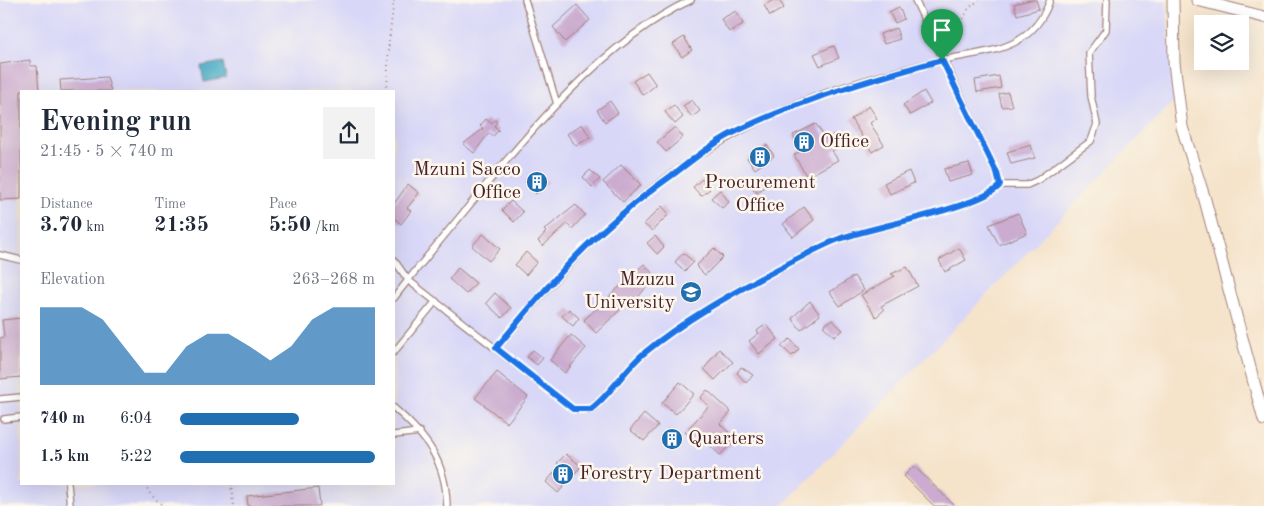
<!DOCTYPE html>
<html lang="en">
<head>
<meta charset="utf-8">
<style>
  :root { --surface:#fff; --page:#f2f2f3; --text:#1f2937; --muted:#747a83; --accent:#1f6fb2 }
  body { margin:0; font-family:"Old Standard TT",serif; background:var(--page); color:var(--text); height:100vh; display:flex; flex-direction:column; font-size:19px; white-space:nowrap }
  * { box-sizing:border-box; margin:0 }
  p { font-size:16px; color:var(--muted) }
  .icon { flex:none; width:28px; height:28px; fill:none; stroke:currentColor; stroke-width:2; stroke-linecap:round; stroke-linejoin:round }
  .map { position:relative; flex:1; overflow:hidden }
  .panel { position:absolute; left:20px; top:90px; width:375px; height:395px; display:flex; flex-direction:column; background:var(--surface); border-radius:0px; box-shadow:0 5px 20px #0002 }
  .panel>* { flex:none }
  .fabs { position:absolute; left:1194px; top:15px; display:grid; gap:10px }
  .fabs a { display:grid; place-items:center; width:55px; height:55px; border-radius:0px; background:var(--surface); box-shadow:0 5px 20px #0002; font-size:25px }
  .pin { position:absolute; display:grid; place-items:center; width:42px; height:42px; color:#fff; margin:-51px -21px; border-radius:50% 50% 50% 0; rotate:-45deg; box-shadow:0 0 5px #0007 }
  .pin .icon { rotate:45deg }
  .round { display:grid; place-items:center; flex:none; width:52px; height:52px; border-radius:0px; background:var(--page) }
  .overview { display:flex; align-items:center; justify-content:space-between; height:85px; padding:0 20px }
  h1 { font-size:28px; font-weight:600; line-height:38px }
  .figures { display:grid; grid-template-columns:repeat(3,1fr); gap:8px; height:85px; padding:5px 20px }
  .figures div { display:grid; align-content:center }
  .figures b { font-size:21px; font-weight:600 }
  .figures small { font-size:14px; font-weight:400 }
  .figures p { font-size:14px }
  .chart { height:140px; padding:10px 20px }
  .chart p { display:flex; justify-content:space-between }
  .chart svg { width:100%; height:90px; margin-top:5px; fill:var(--accent); opacity:.7 }
  ul { padding:0 20px; list-style:none; font-size:16px }
  li { display:grid; grid-template-columns:80px 60px 1fr; align-items:center; height:38px }
  li i { height:12px; border-radius:6px; background:var(--accent) }
  .map>svg:first-child { display:block }
</style>
</head>
<body>
<div class="map">
<svg width="1264" height="506" viewBox="0 0 1264 506">
  <rect width="100%" height="100%" fill="#fbf7ec"/>
  <filter id="ink" filterUnits="userSpaceOnUse"><feTurbulence type="fractalNoise" baseFrequency=".02" numOctaves="2"/><feDisplacementMap in="SourceGraphic" scale="10" xChannelSelector="R" yChannelSelector="G"/><feConvolveMatrix kernelMatrix="1 2 1 2 8 2 1 2 1" color-interpolation-filters="sRGB"/></filter>
  <filter id="wash" filterUnits="userSpaceOnUse"><feTurbulence type="fractalNoise" baseFrequency=".0096" numOctaves="4" result="noise"/><feDisplacementMap in="SourceGraphic" scale="20" xChannelSelector="R" yChannelSelector="G"/><feGaussianBlur stdDeviation="1.12" result="paint"/><feColorMatrix in="noise" values="0 0 0 0 0 0 0 0 0 0 0 0 0 0 0 0 0 1.4 0 .05"/><feComposite in="paint" operator="in"/></filter>
  <g filter="url(#wash)">
    <rect width="100%" height="100%" fill="#f5e3ca"/>
    <path fill="#d8d7f8" fill-rule="evenodd" d="M0,0h1166l8,101 -392,405h-782zM21,91h373v393h-373z"/>
    <path fill="#44aac4" stroke="#476478" d="M223,62l3,16 -22,4 -3,-16z"/>
    <g id="blocks">
      <path fill="#cbabcf" d="M774,0h5l5,8 -14,8 -6,-11z
        M1030,0h6l3,9 -22,6 -3,-11z
        M577,5l13,15 -25,22 -12,-15z
        M899,7l5,12 -9,4 -6,-11z
        M736,11l7,13 -14,8 -8,-13z
        M896,28l4,11 -16,5 -4,-10z
        M684,37l8,13 -10,7 -9,-13z
        M834,46l5,12 -19,8 -6,-12z
        M30,60v6h7l2,25h-18v108l-21,1v-136z
        M647,72l9,13 -13,10 -10,-14z
        M999,76l2,12 -24,4 -2,-12z
        M107,77l4,14h-50l-1,-11z
        M924,91l7,12 -21,12 -7,-10z
        M1008,92l4,14 -10,1 -3,-13z
        M692,100l8,11 -8,6 -9,-11z
        M610,101l8,12 -13,9 -8,-12z
        M674,105l9,12 -8,7 -10,-12z
        M869,106l8,12 -7,5 14,22 -12,7 -21,-33z
        M486,119l5,4 4,-3 2,2 -3,4 5,4 -6,6 -4,-3 -15,20 -11,-9 20,-15 -3,-3z
        M582,124l8,13 -14,9 -9,-12z
        M816,124l10,15 8,-5 7,11 -9,6 6,9 -31,17 -13,-22 8,-5 -9,-15z
        M675,127l8,10 -17,15 -9,-10z
        M767,145l7,11 -19,13 -8,-11z
        M1031,145l4,13 -24,6 -4,-12z
        M969,163l4,12 -25,7 -4,-13z
        M621,165l20,20 -18,17 -20,-20z
        M590,170l10,9 -8,8 -9,-10z
        M538,171l10,11 -12,12 -11,-12z
        M909,171l5,12 -24,11 -6,-11z
        M756,176l9,10 -8,7 -8,-9z
        M702,179l8,10 -9,7 -8,-9z
        M408,184l11,9 -12,15 4,3 -10,13 -7,-6v-14z
        M720,190l9,12 -7,6 -11,-10z
        M511,201l12,11 -9,10 -12,-12z
        M576,205l9,10 -13,14 -5,-5 -24,22 -5,-5 8,-9 -2,-2z
        M662,206l7,8 -17,17 -8,-7z
        M804,207l10,13 -21,17 -10,-13z
        M1018,213l9,20 -28,12 -10,-20z
        M483,234l17,15 -11,12 -17,-15z
        M655,236l9,11 -7,7 -10,-11z
        M714,248l9,9 -18,18 -9,-9z
        M959,248l7,12 -21,12 -6,-12z
        M526,252l11,10 -11,13 -11,-10z
        M683,253l11,9 -9,9 -10,-9z
        M644,264l11,12 -20,25 -3,-3 -36,35 -12,-13z
        M907,267l11,19 -37,20 3,4 -8,7 -15,-22 34,-19 -4,-2z
        M458,268l18,15 -10,11 -17,-15z
        M854,276l10,14 -24,16 -10,-14z
        M495,293l16,15 -9,10 -16,-15z
        M810,301l10,14 -19,15 -9,-12z
        M569,309l10,9 -6,8 -11,-10z
        M21,318v59l-21,2v-41l4,-1 -2,-17z
        M832,320l11,10 -9,6 -11,-10z
        M766,324l12,15 -19,15 -10,-13 10,-8 -2,-2z
        M571,335l15,13 -21,25 -15,-13z
        M790,339l9,10 -7,7 -11,-10z
        M719,349l14,13 -18,18 -11,-11z
        M533,350l10,8 -6,7 -10,-8z
        M741,367l12,8 -7,8 -9,-10z
        M497,372l31,25 -21,26 -32,-25z
        M680,382l14,12 -18,20 -14,-11z
        M707,390l24,22 -11,12 16,15 -16,16 -15,-14 -5,5 -15,-14 24,-26 -9,-8z
        M644,414l14,12 -14,15 -14,-11z
        M670,430l11,10 -7,8 -10,-10z
        M566,454l15,12 -23,27 -12,-11 14,-16 -3,-3z
        M914,466l41,40h-21l-30,-30z
        M318,488l2,18h-72l-1,-10z"/>
    </g>
  </g>
  <g filter="url(#ink)">
    <use href="#blocks" fill-opacity="0" stroke="#a0817a" stroke-width="1"/>
    <g fill="none" stroke-linecap="round" stroke-linejoin="round">
      <g stroke="#a0817a" stroke-width="8">
        <path id="service" d="M525,0l32,104
          M1000,185h27l11,-5 53,-39 6,-17 -6,-28 -2,-43 17,-23 1,-30
          M0,255l21,5
          M394,260l14,20 157,123 8,6h18c20,-15 33,-39 52,-55 41,-34 88,-61 135,-85 20,-10 40,-22 61,-30 32,-12 145,-32 161,-54l-3,-12 -82,-173
          M394,298c24,-31 49,-61 74,-91 58,-72 138,-168 223,-207
          M496,348c33,-38 65,-77 101,-112 71,-68 150,-117 243,-148 33,-10 68,-20 102,-28 45,-9 90,-8 108,-60
          M394,352l42,-51
          M0,399l21,-2
          M394,408c32,28 52,53 53,98
          M4,419l17,-2
          M394,435l26,-3
          M68,484l2,22"/>
      </g>
      <g stroke="#a0817a" stroke-width="13">
        <path id="minor" d="M1173,0l1,62 8,65 23,73 59,220
          M1197,0l67,17"/>
      </g>
      <path stroke="#a0817a" stroke-width="2" stroke-dasharray="1 4" stroke-linecap="butt" d="M947,50l22,-42 10,-8
        M387,91l2,-50 5,-41
        M145,484l5,10 13,12
        M231,484l2,22"/>
      <use href="#service" stroke="#fff" stroke-width="5.5"/>
      <use href="#minor" stroke="#fff" stroke-width="11"/>
    </g>
  </g>
  <g fill="none" stroke-linecap="round" stroke-linejoin="round" filter="url(#ink)">
    <g stroke="#fff" stroke-width="10">
      <path id="route" d="M942,60l55,113 3,12c-17,22 -129,42 -161,54 -21,8 -41,20 -61,30 -47,25 -94,51 -135,85 -19,16 -32,40 -52,55h-18l-77,-61c33,-39 65,-79 102,-113 24,-22 50,-43 77,-62 21,-16 42,-33 66,-44 65,-31 132,-50 201,-69z"/>
    </g>
    <use href="#route" stroke="#1a73e8" stroke-width="6"/>
  </g>
  <defs>
    <g id="building-disc" transform="scale(1.125)"><circle r="9.5" fill="#1f6fb2" stroke="#fbf7ec"/><path d="M-4-6H4V6H1V3H-1V6H-4ZM-2.5-4.3h1.7v1.8h-1.7ZM.8-4.3h1.7v1.8H.8ZM-2.5-1h1.7V.8h-1.7ZM.8-1h1.7V.8H.8Z" fill="#fff"/></g>
    <g id="university-disc" transform="scale(1.125)"><circle r="9.5" fill="#1f6fb2" stroke="#fbf7ec"/><path d="M0-5L7-2L0 1L-7-2ZM-4 1L0 2.5L4 1V4Q0 6-4 4Z" fill="#fff"/></g>
  </defs>
  <g fill-rule="evenodd">
    <use href="#building-disc" x="804" y="142"/>
    <use href="#building-disc" x="760" y="157"/>
    <use href="#building-disc" x="537" y="182"/>
    <use href="#university-disc" x="691" y="292"/>
    <use href="#building-disc" x="672" y="439"/>
    <use href="#building-disc" x="563" y="474"/>
  </g>
  <g text-anchor="middle" dominant-baseline="central" stroke-width="5" stroke-linejoin="round" paint-order="stroke">
    <g font-size="20" fill="#4a1f2b" stroke="#fbf7ec" text-anchor="start">
      <text x="820" y="142">Office</text>
      <text x="521" y="170" text-anchor="end">Mzuni Sacco<tspan x="521" dy="23">Office</tspan></text>
      <text x="760" y="183" text-anchor="middle">Procurement<tspan x="760" dy="23">Office</tspan></text>
      <text x="675" y="280" text-anchor="end">Mzuzu<tspan x="675" dy="23">University</tspan></text>
      <text x="688" y="439">Quarters</text>
      <text x="579" y="474">Forestry Department</text>
    </g>
  </g>
</svg>
<div class="fabs">
<a><svg class="icon" aria-label="layers" viewBox="0 0 24 24"><path d="M12 4l9 5-9 5-9-5zM3 14l9 5 9-5"/></svg></a>
</div>
<div class="pin" style="left:942px;top:60px;background:#1e9e55"><svg class="icon" aria-label="arrive" viewBox="0 0 24 24"><path d="M6 21V4h12l-3 4 3 4H6"/></svg></div>
<section class="panel">
<div class="overview"><div><h1>Evening run</h1><p>21:45 · 5 × 740 m</p></div><a class="round"><svg class="icon" aria-label="share" viewBox="0 0 24 24"><path d="M12 15V3M7 8l5-5 5 5M5 13v7h14v-7"/></svg></a></div>
<div class="figures">
<div><p>Distance</p><b>3.70<small> km</small></b></div>
<div><p>Time</p><b>21:35</b></div>
<div><p>Pace</p><b>5:50<small> /km</small></b></div>
</div>
<div class="chart"><p><span>Elevation</span>263–268 m</p>
<svg viewBox="0 0 160 44" preserveAspectRatio="none"><path d="M0 44V6L10 6L20 6L30 12L40 25L50 38L60 38L70 25L80 19L90 19L100 25L110 32L120 25L130 12L140 6L150 6L160 6V44z"/></svg>
</div>
<ul>
<li><b>740 m</b>6:04<i style="width:61%"></i></li>
<li><b>1.5 km</b>5:22<i style="width:100%"></i></li>
</ul>
</section>
</div>
</body>
</html>
